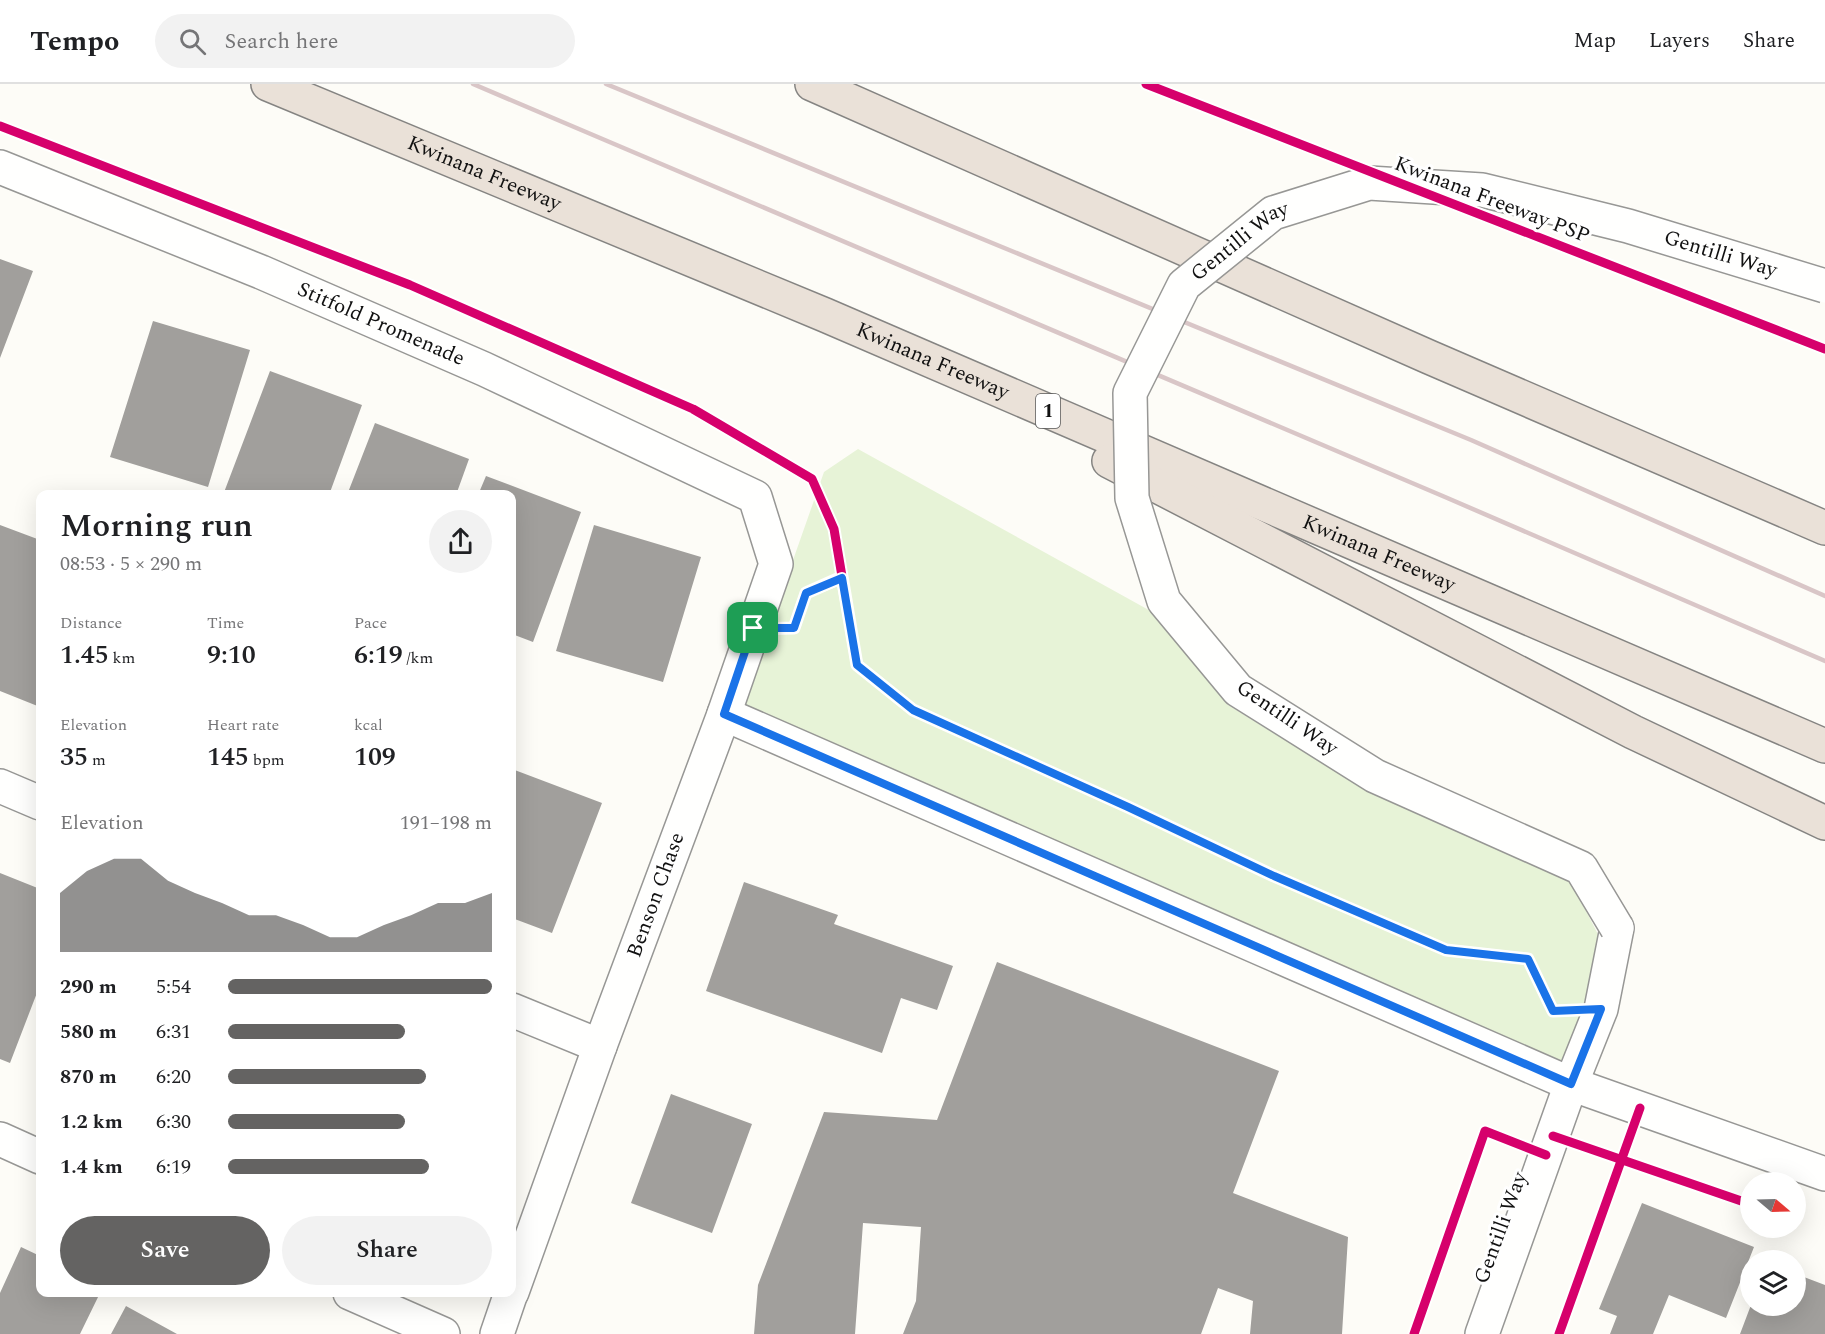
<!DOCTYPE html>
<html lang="en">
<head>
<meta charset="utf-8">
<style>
  :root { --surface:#fff; --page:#f2f2f2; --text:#202124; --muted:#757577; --line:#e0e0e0; --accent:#646362 }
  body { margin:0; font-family:Spectral,serif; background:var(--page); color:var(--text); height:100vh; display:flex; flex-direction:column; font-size:22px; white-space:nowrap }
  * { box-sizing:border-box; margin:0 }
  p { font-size:20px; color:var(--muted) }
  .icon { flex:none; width:33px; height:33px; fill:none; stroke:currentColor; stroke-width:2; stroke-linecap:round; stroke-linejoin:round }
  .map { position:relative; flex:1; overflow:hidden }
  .sheet { position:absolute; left:36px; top:406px; width:480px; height:807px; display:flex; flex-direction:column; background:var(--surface); border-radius:12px; box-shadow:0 6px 24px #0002 }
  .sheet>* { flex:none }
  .needle { width:39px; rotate:109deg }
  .buttons { position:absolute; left:1740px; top:1088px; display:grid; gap:12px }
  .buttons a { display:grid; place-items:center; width:66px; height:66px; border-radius:50%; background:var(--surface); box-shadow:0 6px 24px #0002; font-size:30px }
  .pin { position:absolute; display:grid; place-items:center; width:51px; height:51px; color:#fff; margin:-26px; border-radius:12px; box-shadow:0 3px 9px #0006 }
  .round { display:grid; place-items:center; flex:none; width:63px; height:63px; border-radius:32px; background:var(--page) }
  .overview { display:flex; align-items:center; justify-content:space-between; height:102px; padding:0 24px }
  h1 { font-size:33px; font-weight:600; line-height:45px }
  .metrics { display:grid; grid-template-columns:repeat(3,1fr); gap:9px; height:102px; padding:6px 24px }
  .metrics div { display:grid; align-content:center }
  .metrics b { font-size:26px; font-weight:600 }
  .metrics small { font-size:16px; font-weight:400 }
  .metrics p { font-size:16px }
  .chart { height:168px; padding:12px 24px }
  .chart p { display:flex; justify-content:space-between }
  .chart svg { width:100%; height:108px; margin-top:6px; fill:var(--accent); opacity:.7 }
  .cta { display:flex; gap:12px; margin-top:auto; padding:12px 24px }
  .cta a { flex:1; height:69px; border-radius:36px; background:var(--accent); color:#fff; font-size:24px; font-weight:600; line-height:69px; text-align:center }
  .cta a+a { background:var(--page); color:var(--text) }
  ul { padding:0 24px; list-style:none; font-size:20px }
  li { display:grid; grid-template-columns:96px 72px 1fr; align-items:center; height:45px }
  li i { height:15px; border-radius:8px; background:var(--accent) }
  header { display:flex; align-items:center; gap:36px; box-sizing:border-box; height:84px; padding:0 30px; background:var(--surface); border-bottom:2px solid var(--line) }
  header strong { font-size:28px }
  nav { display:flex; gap:33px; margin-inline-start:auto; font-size:21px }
  .search { width:420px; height:54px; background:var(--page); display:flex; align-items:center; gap:15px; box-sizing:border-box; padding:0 21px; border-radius:33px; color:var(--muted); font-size:22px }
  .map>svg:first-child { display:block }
</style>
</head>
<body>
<header>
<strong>Tempo</strong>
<div class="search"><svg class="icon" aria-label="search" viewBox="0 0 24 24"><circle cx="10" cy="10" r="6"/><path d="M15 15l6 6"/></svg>Search here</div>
<nav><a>Map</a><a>Layers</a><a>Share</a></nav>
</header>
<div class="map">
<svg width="1825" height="1250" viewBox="0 0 1825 1250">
  <rect width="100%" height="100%" fill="#fdfcf7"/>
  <path fill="#e7f3d7" d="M858,365l298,165 72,91 135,83 208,94 31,60 -15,68 -25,55 -820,-360 82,-233z"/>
  <path fill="#a19f9c" d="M0,175l33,12 -33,87z
    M153,237l97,29 -42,137 -98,-30z
    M270,287l92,34 -33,90h-106z
    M375,339l94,36 -13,36h-109z
    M486,392l95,36 -48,130 -21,-8v-139h-34z
    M0,441l40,15v14l-2,5 2,1v147l-40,-16z
    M594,441l107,32 -38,125 -107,-31z
    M512,685l90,34 -50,130 -40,-15z
    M0,789l40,16v96l-30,78 -10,-4z
    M744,798l94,33 -4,9 119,42 -16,44 -36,-12 -19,55 -176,-62z
    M997,878l282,109 -46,122 115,44 -6,97h-92l3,-33 -35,-13 -17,46h-298l13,-33 5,-74 -58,-4 -8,111h-101l4,-49 66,-173 113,8z
    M671,1010l81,30 -40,109 -81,-30z
    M1642,1119l112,44 -28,71 -57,-23 -16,39h-43l7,-18 -18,-7z
    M21,1163l19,9v37h60l-20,41h-80v-41z
    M1796,1190l29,11v49h-85l11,-29h45z
    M126,1222l51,28h-66z"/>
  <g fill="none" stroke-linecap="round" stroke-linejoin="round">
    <g stroke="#979795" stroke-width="36">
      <g id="minor">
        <path id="s1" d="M0,83l261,105 223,97 271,128 21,67 -52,150 -124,332 -88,246"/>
        <path d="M724,630l847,370 254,90"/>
        <path d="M0,702l40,17"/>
        <path d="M512,926l88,36"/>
        <path d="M0,1055l40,18"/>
        <path d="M350,1209l93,41"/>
        <path d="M497,1250l14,-41"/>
        <path d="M1482,1250l89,-250 30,-75 16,-81"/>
      </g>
    </g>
    <g stroke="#858482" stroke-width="36">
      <g id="motorway">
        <path id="s2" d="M268,0l557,231 1000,431"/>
        <path d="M812,0l617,273 396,171"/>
        <path d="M1109,377l524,271 192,91"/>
      </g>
    </g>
    <use href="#minor" stroke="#fffffe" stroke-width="33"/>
    <use href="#motorway" stroke="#eae1d8" stroke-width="33"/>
    <path stroke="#d9c6c7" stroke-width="4.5" d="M473,0l972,413 380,164
      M606,0l865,356 354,156"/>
    <g stroke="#979795" stroke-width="36" stroke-linecap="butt">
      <g id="minor-bridge">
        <path id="s3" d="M1617,844l-36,-60 -206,-92 -137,-86 -74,-89 -32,-103 -2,-105 54,-108 89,-72 96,-30 113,7 146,36 197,60"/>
      </g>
    </g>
    <use href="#minor-bridge" stroke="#fffffe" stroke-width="33"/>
    <g stroke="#fff" stroke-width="13">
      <path id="cycleway" d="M1146,0l679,265
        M0,42l410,159 283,124 119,70 22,50 23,136 56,45 215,97 146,69 172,74 82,9 25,52 48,-2
        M753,545l41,-1 12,-35 36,-16
        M1553,1052l197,68
        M1414,1250l71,-203 61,24
        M1559,1250l81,-226"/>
    </g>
    <use href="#cycleway" stroke="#d6006c" stroke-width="9"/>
  </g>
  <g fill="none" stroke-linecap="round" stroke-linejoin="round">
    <g stroke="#fff" stroke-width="12">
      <path id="route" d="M842,494l15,87 56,45 215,97 146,69 172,74 82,9 25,52 48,-2 -30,75 -847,-370 29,-86h41l12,-35z"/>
    </g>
    <use href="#route" stroke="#1a73e8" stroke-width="8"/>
  </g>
  <g text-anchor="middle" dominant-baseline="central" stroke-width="6" stroke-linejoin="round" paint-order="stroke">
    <rect fill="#fff" stroke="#585858" stroke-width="1.5" x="1036" y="310" width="24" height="34" rx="4.5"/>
    <g font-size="20" font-weight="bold" fill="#111">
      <text x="1048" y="327">1</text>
    </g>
    <g font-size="21" fill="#111" stroke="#fff">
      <text stroke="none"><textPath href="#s2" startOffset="234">Kwinana Freeway</textPath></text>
      <text transform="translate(1492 116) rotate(21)">Kwinana Freeway PSP</text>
      <text stroke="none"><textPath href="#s3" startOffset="978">Gentilli Way</textPath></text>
      <text stroke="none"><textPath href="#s3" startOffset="1482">Gentilli Way</textPath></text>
      <text stroke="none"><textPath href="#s1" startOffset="412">Stitfold Promenade</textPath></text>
      <text stroke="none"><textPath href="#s2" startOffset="720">Kwinana Freeway</textPath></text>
      <text stroke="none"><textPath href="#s2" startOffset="1206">Kwinana Freeway</textPath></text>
      <text transform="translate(1287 634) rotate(34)">Gentilli Way</text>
      <text transform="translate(656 811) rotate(-70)">Benson Chase</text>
      <text transform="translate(1501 1144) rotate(-70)">Gentilli Way</text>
    </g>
  </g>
</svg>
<div class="buttons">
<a><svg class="needle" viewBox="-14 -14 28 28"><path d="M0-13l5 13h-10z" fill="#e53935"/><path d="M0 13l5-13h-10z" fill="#757577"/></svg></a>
<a><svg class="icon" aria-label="layers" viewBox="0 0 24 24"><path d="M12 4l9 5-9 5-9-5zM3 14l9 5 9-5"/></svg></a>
</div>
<div class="pin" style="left:753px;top:544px;background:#1e9e55"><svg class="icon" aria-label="arrive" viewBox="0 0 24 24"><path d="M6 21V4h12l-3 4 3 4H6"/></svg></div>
<section class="sheet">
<div class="overview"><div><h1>Morning run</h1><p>08:53 · 5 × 290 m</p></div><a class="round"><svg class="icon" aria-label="share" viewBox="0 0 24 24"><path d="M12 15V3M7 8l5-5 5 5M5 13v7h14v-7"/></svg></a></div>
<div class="metrics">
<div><p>Distance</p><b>1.45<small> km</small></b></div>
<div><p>Time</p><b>9:10</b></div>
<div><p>Pace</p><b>6:19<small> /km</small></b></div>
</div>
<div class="metrics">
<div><p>Elevation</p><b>35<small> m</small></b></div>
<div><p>Heart rate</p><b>145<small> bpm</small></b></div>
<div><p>kcal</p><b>109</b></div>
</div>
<div class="chart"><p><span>Elevation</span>191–198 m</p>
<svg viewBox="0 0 160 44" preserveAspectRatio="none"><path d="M0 44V20L10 11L20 6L30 6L40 15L50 20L60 24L70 29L80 29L90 33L100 38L110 38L120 33L130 29L140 24L150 24L160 20V44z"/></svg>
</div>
<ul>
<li><b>290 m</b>5:54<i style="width:100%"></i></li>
<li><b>580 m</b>6:31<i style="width:67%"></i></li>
<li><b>870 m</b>6:20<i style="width:75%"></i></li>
<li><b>1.2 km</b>6:30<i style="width:67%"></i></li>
<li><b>1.4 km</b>6:19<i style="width:76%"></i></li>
</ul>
<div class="cta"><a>Save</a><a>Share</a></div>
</section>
</div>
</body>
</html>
